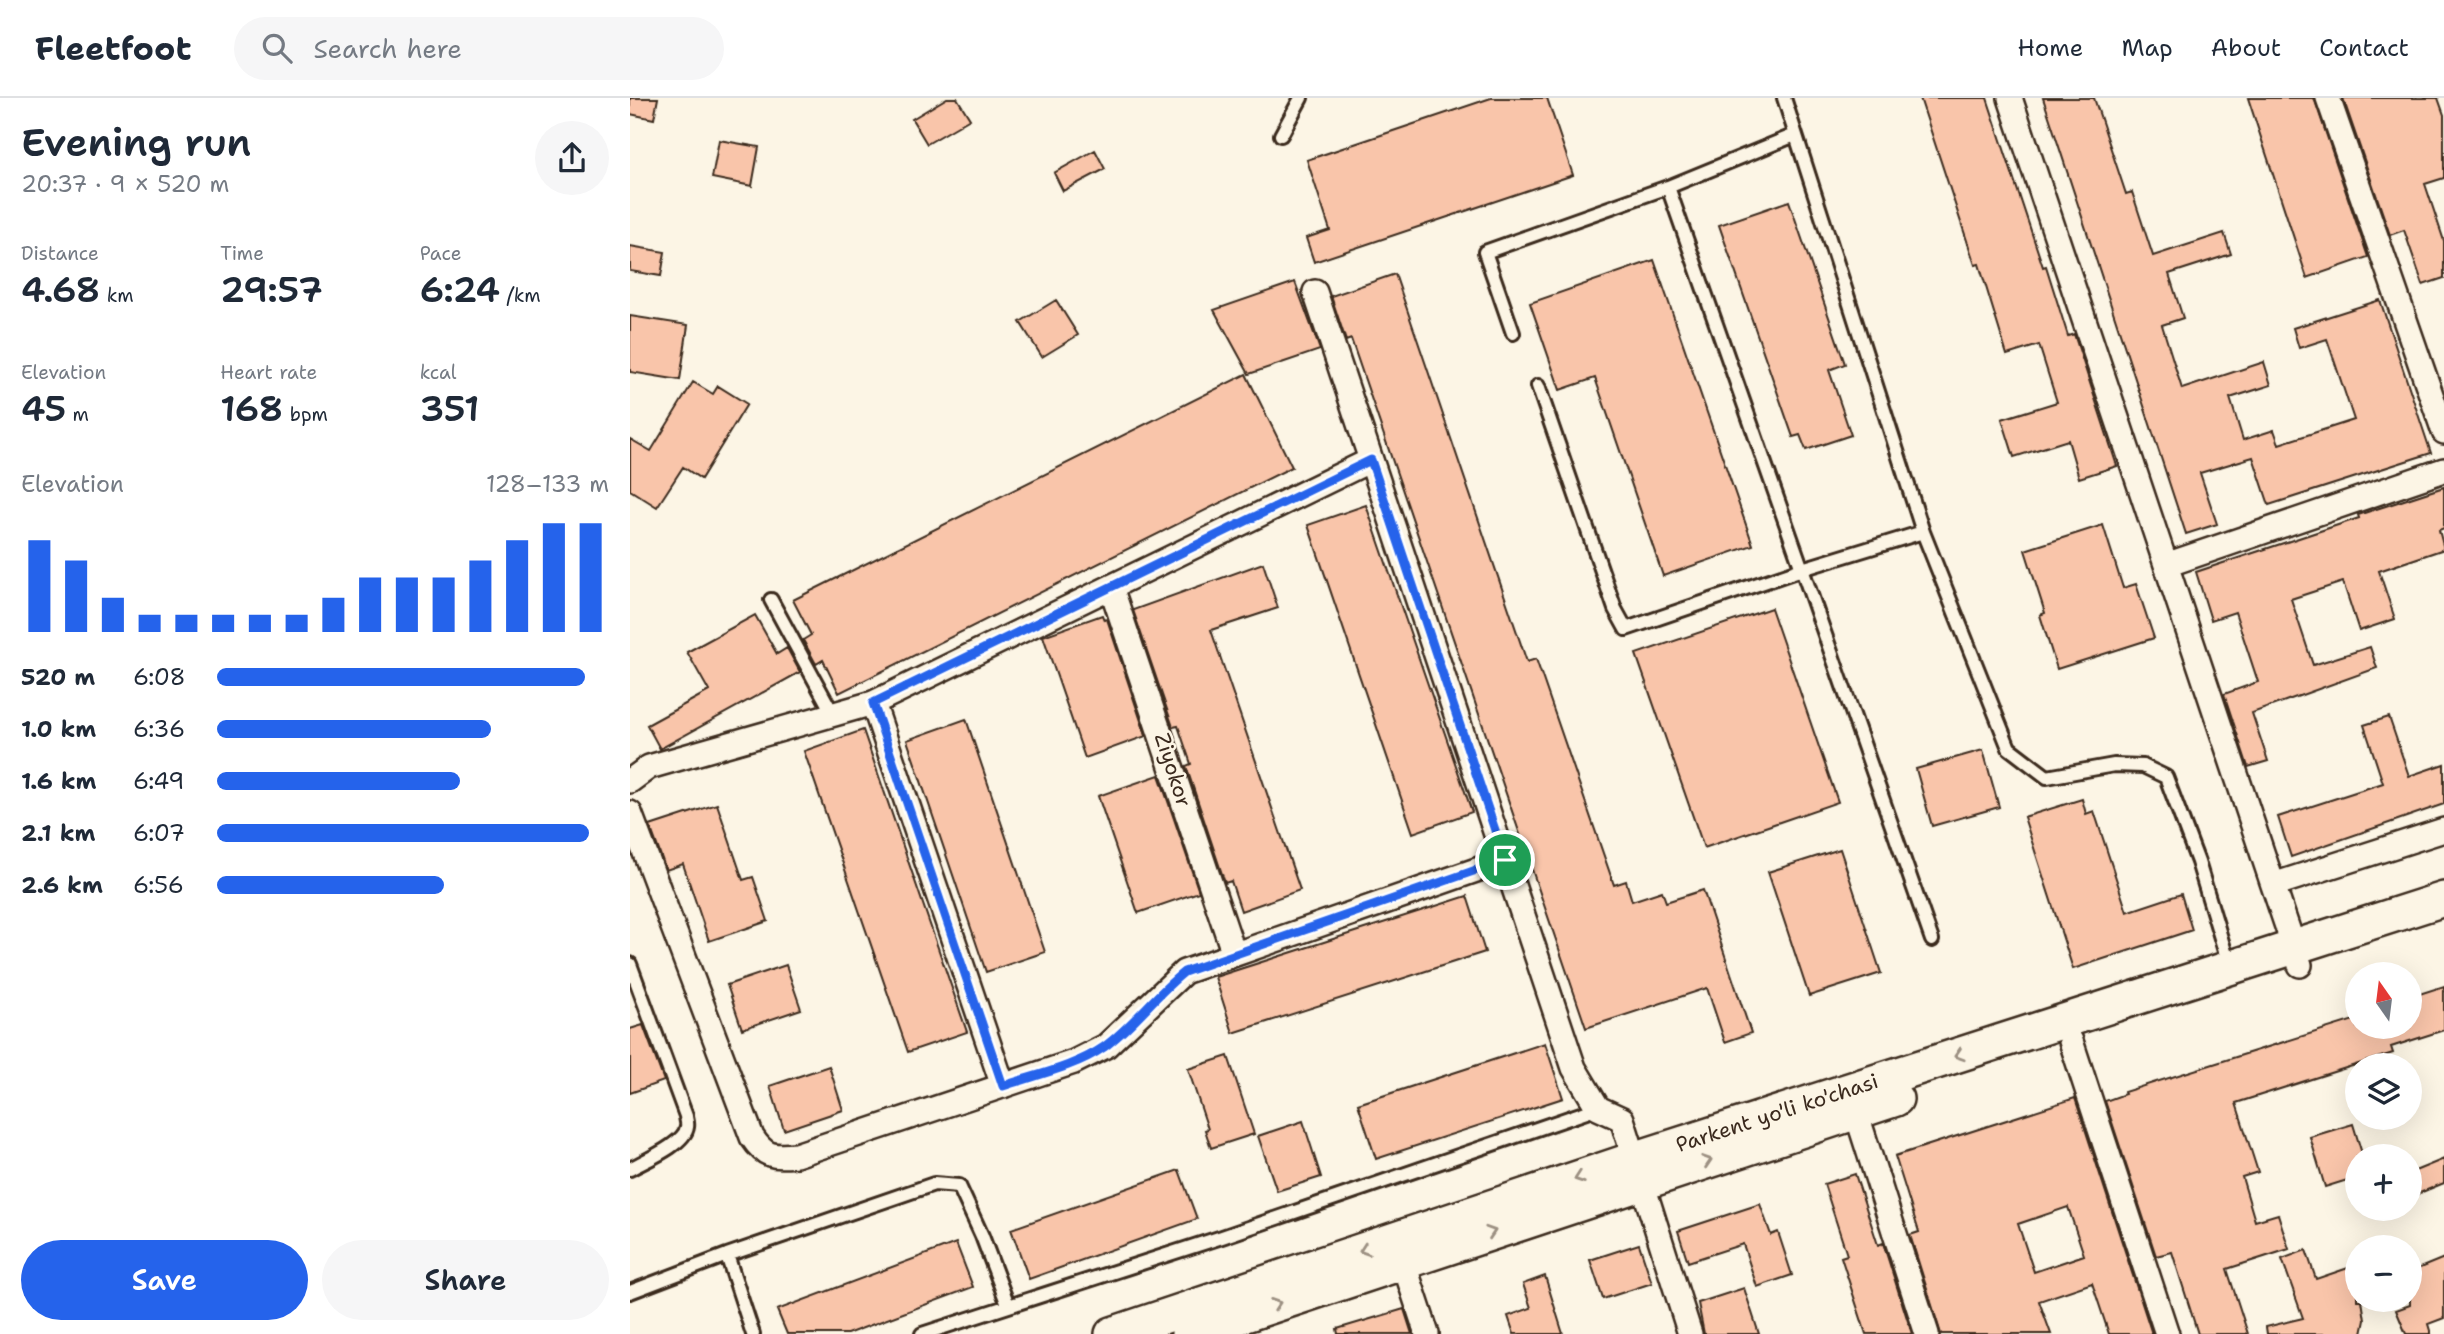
<!DOCTYPE html>
<html lang="en">
<head>
<meta charset="utf-8">
<style>
  :root { --surface:#fff; --page:#f6f6f7; --text:#1f2937; --muted:#747a83; --line:#e0e1e3; --accent:#2563eb }
  body { margin:0; font-family:"Shantell Sans",sans-serif; background:var(--page); color:var(--text); height:100vh; display:flex; flex-direction:column; font-size:26px; white-space:nowrap }
  * { box-sizing:border-box; margin:0 }
  p { font-size:23px; color:var(--muted) }
  .icon { flex:none; width:38px; height:38px; fill:none; stroke:currentColor; stroke-width:2; stroke-linecap:round; stroke-linejoin:round }
  .map { position:relative; flex:1; overflow:hidden }
  .panel { display:flex; flex-direction:column; background:var(--surface); width:630px }
  .panel>* { flex:none }
  .needle { width:46px; rotate:346deg }
  .controls { position:absolute; left:1715px; top:864px; display:grid; gap:14px }
  .controls a { display:grid; place-items:center; width:77px; height:77px; border-radius:50%; background:var(--surface); box-shadow:0 7px 28px #0002; font-size:35px }
  .pin { position:absolute; display:grid; place-items:center; width:60px; height:60px; color:#fff; margin:-30px; border:4px solid #fff; border-radius:50%; box-shadow:0 2px 7px #0007 }
  .round { display:grid; place-items:center; flex:none; width:74px; height:74px; border-radius:37px; background:var(--page) }
  .head { display:flex; align-items:center; justify-content:space-between; height:119px; padding:0 21px }
  h1 { font-size:38px; font-weight:600; line-height:52px }
  .figures { display:grid; grid-template-columns:repeat(3,1fr); gap:10px; height:119px; padding:7px 21px }
  .figures div { display:grid; align-content:center }
  .figures b { font-size:35px; font-weight:600 }
  .figures small { font-size:19px; font-weight:400 }
  .figures p { font-size:19px }
  .chart { height:196px; padding:14px 21px }
  .chart p { display:flex; justify-content:space-between }
  .chart svg { width:100%; height:126px; margin-top:7px; stroke:var(--accent); stroke-width:6 }
  .action { display:flex; gap:14px; margin-top:auto; padding:14px 21px }
  .action a { flex:1; height:80px; border-radius:42px; background:var(--accent); color:#fff; font-size:28px; font-weight:600; line-height:80px; text-align:center }
  .action a+a { background:var(--page); color:var(--text) }
  ul { padding:0 21px; list-style:none; font-size:23px }
  li { display:grid; grid-template-columns:112px 84px 1fr; align-items:center; height:52px }
  li i { height:18px; border-radius:9px; background:var(--accent) }
  header { display:flex; align-items:center; gap:42px; box-sizing:border-box; height:98px; padding:0 35px; background:var(--surface); border-bottom:2px solid var(--line) }
  header strong { font-size:33px }
  nav { display:flex; gap:38px; margin-inline-start:auto; font-size:24px }
  .search { width:490px; height:63px; background:var(--page); display:flex; align-items:center; gap:18px; box-sizing:border-box; padding:0 24px; border-radius:38px; color:var(--muted); font-size:26px }
  main { display:flex; flex:1; min-height:0 }
  .map>svg:first-child { display:block }
</style>
</head>
<body>
<header>
<strong>Fleetfoot</strong>
<div class="search"><svg class="icon" aria-label="search" viewBox="0 0 24 24"><circle cx="10" cy="10" r="6"/><path d="M15 15l6 6"/></svg>Search here</div>
<nav><a>Home</a><a>Map</a><a>About</a><a>Contact</a></nav>
</header>
<main>
<section class="panel">
<div class="head"><div><h1>Evening run</h1><p>20:37 · 9 × 520 m</p></div><a class="round"><svg class="icon" aria-label="share" viewBox="0 0 24 24"><path d="M12 15V3M7 8l5-5 5 5M5 13v7h14v-7"/></svg></a></div>
<div class="figures">
<div><p>Distance</p><b>4.68<small> km</small></b></div>
<div><p>Time</p><b>29:57</b></div>
<div><p>Pace</p><b>6:24<small> /km</small></b></div>
</div>
<div class="figures">
<div><p>Elevation</p><b>45<small> m</small></b></div>
<div><p>Heart rate</p><b>168<small> bpm</small></b></div>
<div><p>kcal</p><b>351</b></div>
</div>
<div class="chart"><p><span>Elevation</span>128–133 m</p>
<svg viewBox="0 0 160 44" preserveAspectRatio="none"><path d="M5 44V12M15 44V19M25 44V32M35 44V38M45 44V38M55 44V38M65 44V38M75 44V38M85 44V32M95 44V25M105 44V25M115 44V25M125 44V19M135 44V12M145 44V6M155 44V6"/></svg>
</div>
<ul>
<li><b>520 m</b>6:08<i style="width:94%"></i></li>
<li><b>1.0 km</b>6:36<i style="width:70%"></i></li>
<li><b>1.6 km</b>6:49<i style="width:62%"></i></li>
<li><b>2.1 km</b>6:07<i style="width:95%"></i></li>
<li><b>2.6 km</b>6:56<i style="width:58%"></i></li>
</ul>
<div class="action"><a>Save</a><a>Share</a></div>
</section>
<div class="map">
<svg width="1814" height="1236" viewBox="0 0 1814 1236">
  <rect width="100%" height="100%" fill="#fcf5e5"/>
  <filter id="ink" filterUnits="userSpaceOnUse"><feTurbulence type="fractalNoise" baseFrequency=".0143" numOctaves="2"/><feDisplacementMap in="SourceGraphic" scale="14" xChannelSelector="R" yChannelSelector="G"/><feConvolveMatrix kernelMatrix="1 2 1 2 8 2 1 2 1" color-interpolation-filters="sRGB"/></filter>
  <g filter="url(#ink)">
    <path fill="#f9c5aa" stroke="#3b2a1e" stroke-width="2" fill-rule="evenodd" d="M0,0h28l-4,21 -24,-5z
      M317,0h10l13,21 -43,25 -15,-25z
      M861,0h56l26,77 -259,87 -8,-24 24,-8 -23,-70z
      M1290,0h67l56,169 3,-1 22,70 6,-2 43,132 -38,12 -11,-38 -54,17 -12,-38 55,-17 -18,-57 -32,10 -28,-91 -4,1z
      M1413,0h51l32,96 6,-2 21,64 71,-23 7,21 -62,20 14,44 -21,7 20,64 82,-27 7,23 -41,13 13,42 31,-10 5,14 75,-24 -27,-81 -28,9 -6,-20 87,-28 51,153 -162,52 -16,-48 -53,16 17,51 -31,10z
      M1618,0h66l54,159 -61,21z
      M1713,0h95l6,17v63l-19,6 19,57v37l-21,7 -19,-55 -14,5z
      M89,42l40,7 -7,39 -40,-8z
      M465,52l10,19 -42,22 -9,-18z
      M1159,103l56,163 -16,6 22,65 -45,15 -6,-15 -7,2 -74,-212z
      M0,148l35,6 -4,24 -31,-5z
      M1024,162l99,285 -90,31 -68,-198 -35,12 -30,-87z
      M765,176l132,388 9,-3 78,226 12,-4 6,20 30,-10 4,11 37,-12 48,143 -26,9 -18,-54 -121,40 -235,-689 -5,2 -15,-45z
      M665,184l25,68 -71,24 -35,-64z
      M426,202l22,35 -36,22 -22,-35z
      M0,218l58,9 -8,55 -50,-8z
      M616,276l46,93 -453,226 -16,-33 -7,4 -13,-24 8,-5 -18,-35z
      M63,284l20,12 5,-8 29,18 -46,75 -18,-12 -26,40 -27,-17v-51l21,12z
      M1814,389v41l-5,2 5,19 -65,22 16,48 -36,12 -16,-49 -52,17 22,66 57,-18 7,21 -125,45 16,48 -20,6 -24,-73 34,-12 -23,-70 -24,8 -15,-48 163,-54 -1,-3z
      M736,407l106,307 -59,21 -105,-308z
      M1473,427l20,63 13,-4 18,54 -97,31 -17,-54 5,-2 -20,-63z
      M633,465l15,45 -67,22 89,260 -59,21 -10,-30 -6,2 -39,-117 5,-2 -13,-38 -5,1 -40,-117z
      M1141,510l67,194 -134,46 -68,-194z
      M125,517l22,39 10,-6 13,24 -140,77 -13,-24 62,-34 -22,-39z
      M472,517l2,5 3,-1 39,117 -61,22 -42,-122z
      M1759,619l20,59 35,-12v40l-153,53 -13,-40 105,-34 -19,-58z
      M336,621l79,233 -59,20 -79,-232z
      M233,632l104,302 -59,20 -104,-301z
      M1353,652l16,57 -67,19 -16,-57z
      M529,677l40,117 -61,21 -40,-117z
      M1452,701l4,15 8,-3 33,101 54,-18 11,36 -119,39 -49,-152z
      M87,706l26,76 10,-3 15,44 -59,20 -26,-77 -17,6 -16,-44z
      M1210,751l41,124 -72,23 -41,-124z
      M837,798l18,56 -252,81 -18,-56z
      M156,867l15,44 -59,20 -15,-44z
      M1814,888v44l-53,17 2,6 -157,50 22,69 -16,5 13,44 23,-7 11,35 -62,20 21,65h-50l-26,-82 -16,4 -51,-155 20,-7 -1,-2 233,-73v8h53v-30z
      M13,927l21,56 -34,12v-64z
      M915,945l18,55 -187,61 -18,-55z
      M598,958l26,78 -43,14 -6,-18 3,-1 -20,-60z
      M199,968l14,44 -59,20 -14,-44z
      M1445,1000l77,236h-43l-17,-51 -53,18 12,33h-110l-31,-99 9,-3 -24,-76zM1438,1109l16,48 -50,17 -16,-48z
      M673,1023l18,56 -44,14 -19,-55z
      M1723,1026l10,33h-6v20l-32,10 -15,-50z
      M1814,1061v24l-34,14v-24z
      M549,1072l18,49 -168,60 -18,-50z
      M1225,1076l23,71 5,-2 29,91h-46l-25,-77 6,-2 -23,-71z
      M1130,1106l11,31 7,-3 14,43 -35,12 -14,-43 -55,18 -10,-31z
      M326,1145l17,44 -126,47h-60l-10,-24z
      M1009,1146l13,39 -49,16 -13,-39z
      M1676,1152l10,29 41,-14v35h5l3,20 -3,14h-95l-1,-7 37,-9 -21,-59z
      M1814,1160v60l-16,6 3,10h-25l-10,-24 14,-5v-33z
      M915,1178l18,58h-49l-6,-18 23,-8 -8,-24z
      M1114,1190l15,46h-55l-6,-31z
      M774,1211l8,25h-74l-1,-5z"/>
    <g fill="none" stroke-linecap="round" stroke-linejoin="round">
      <g stroke="#3b2a1e" stroke-width="18">
        <path id="lane" d="M1154,0l139,434 86,216 38,29 67,-12 29,1 23,11 32,85 32,106
          M651,37l20,-37
          M1038,89l264,753
          M883,235l-28,-81 183,-65 127,-52
          M908,288l77,223 11,20 176,-60 121,-37
          M141,502l62,114
          M0,866l56,152c0,3 2,7 1,11 -2,17 -43,34 -57,42
          M97,1157l26,79
          M0,1194l97,-37 207,-71 25,2 23,50 26,69
          M292,1236l300,-97 376,-129"/>
      </g>
      <g stroke="#3b2a1e" stroke-width="28">
        <path id="street" d="M1380,0l263,787 171,-55
          M1698,0l116,334
          M685,194l259,776 24,40 24,11 68,215
          M1536,467l278,-95
          M481,489l123,367
          M243,605l130,383
          M0,683l19,-14 224,-64 498,-243
          M0,715l122,324c13,20 21,20 44,18l278,-93 32,-16 78,-74 321,-112
          M1643,787l27,80
          M1441,943l96,293
          M1226,1014l71,222
          M773,1163l24,73"/>
      </g>
      <g stroke="#3b2a1e" stroke-width="38">
        <path id="secondary" d="M482,1236l522,-175 810,-260
          M558,1236l708,-235"/>
      </g>
      <use href="#lane" stroke="#fcf5e5" stroke-width="12"/>
      <use href="#street" stroke="#fcf5e5" stroke-width="23"/>
      <use href="#secondary" stroke="#fcf5e5" stroke-width="33"/>
    </g>
    <defs><path id="oneway-chevron" d="M-2-3.5L2.5 0L-2 3.5" fill="none" stroke-width="1.6" stroke-linecap="round" stroke-linejoin="round" transform="scale(1.75)"/></defs>
    <g stroke="#9c9082">
      <use href="#oneway-chevron" transform="translate(1329 957) rotate(162)"/>
      <use href="#oneway-chevron" transform="translate(1077 1063) rotate(-18)"/>
      <use href="#oneway-chevron" transform="translate(949 1080) rotate(161)"/>
      <use href="#oneway-chevron" transform="translate(861 1134) rotate(-18)"/>
      <use href="#oneway-chevron" transform="translate(734 1152) rotate(161)"/>
      <use href="#oneway-chevron" transform="translate(646 1206) rotate(-19)"/>
    </g>
  </g>
  <g fill="none" stroke-linecap="round" stroke-linejoin="round" filter="url(#ink)">
    <g stroke="#fff" stroke-width="14">
      <path id="route" d="M741,362l134,400 -321,112c-29,23 -51,54 -80,75 -29,20 -68,28 -101,39l-130,-383z"/>
    </g>
    <use href="#route" stroke="#2563eb" stroke-width="9"/>
  </g>
  <g text-anchor="middle" dominant-baseline="central" stroke-width="5" stroke-linejoin="round" paint-order="stroke">
    <g font-size="21" fill="#3b2a1e" stroke="#fcf5e5">
      <text transform="translate(543 672) rotate(72)">Ziyokor</text>
      <text transform="translate(1147 1015) rotate(-18)">Parkent yo'li ko'chasi</text>
    </g>
  </g>
</svg>
<div class="controls">
<a><svg class="needle" viewBox="-14 -14 28 28"><path d="M0-13l5 13h-10z" fill="#e53935"/><path d="M0 13l5-13h-10z" fill="#747a83"/></svg></a>
<a><svg class="icon" aria-label="layers" viewBox="0 0 24 24"><path d="M12 4l9 5-9 5-9-5zM3 14l9 5 9-5"/></svg></a>
<a>+</a>
<a>−</a>
</div>
<div class="pin" style="left:875px;top:762px;background:#1e9e55"><svg class="icon" aria-label="arrive" viewBox="0 0 24 24"><path d="M6 21V4h12l-3 4 3 4H6"/></svg></div>
</div>
</main>
</body>
</html>
